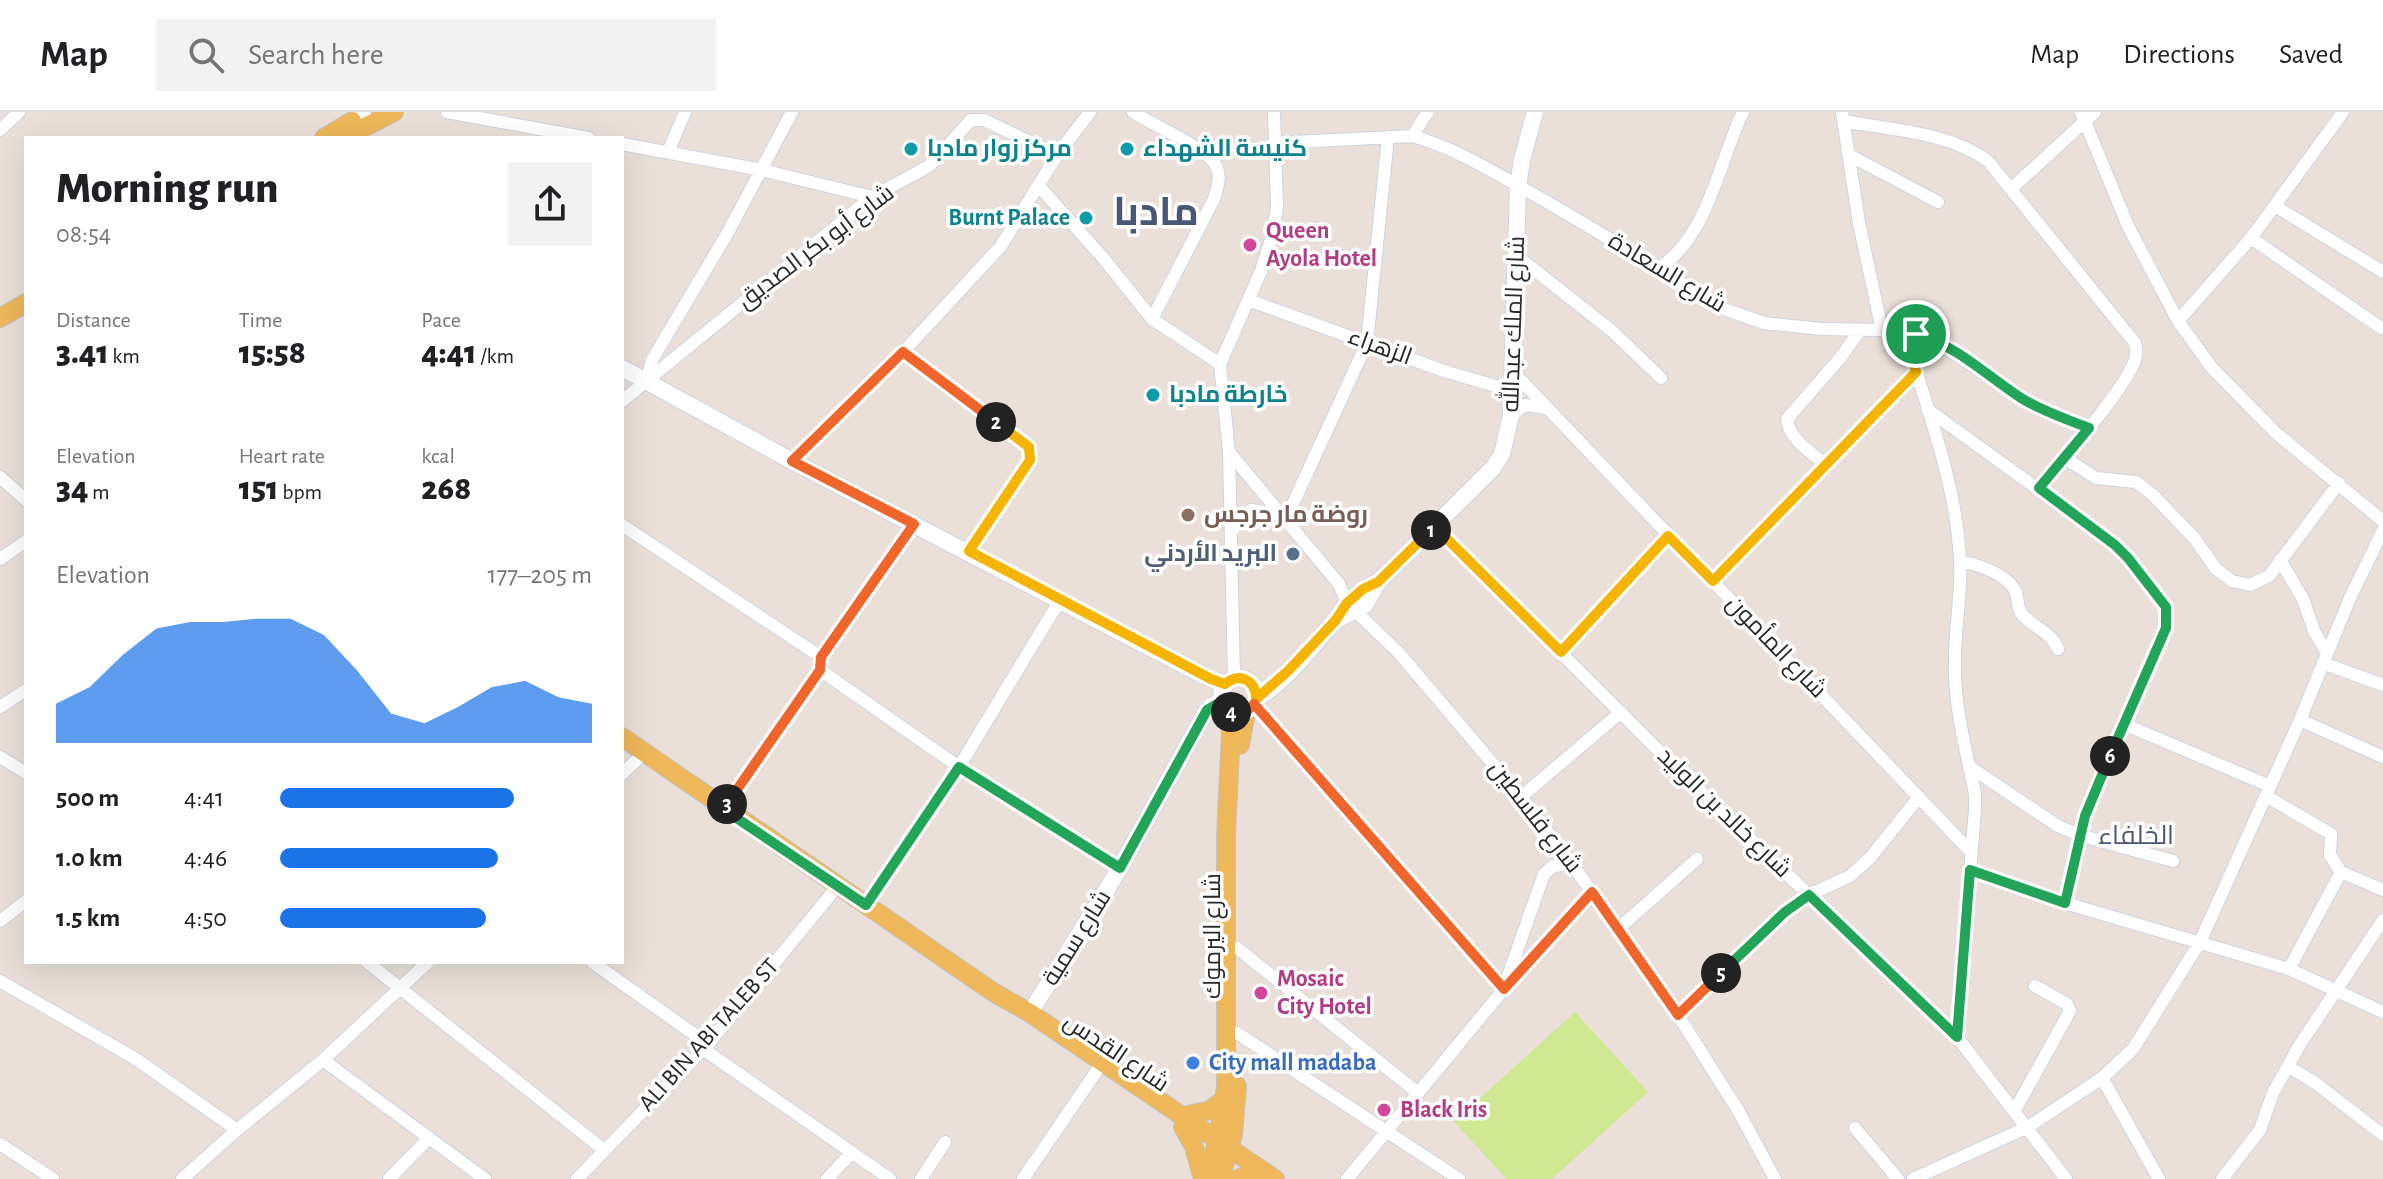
<!DOCTYPE html>
<html lang="en">
<head>
<meta charset="utf-8">
<style>
  :root { --surface:#fff; --page:#f2f2f2; --text:#202124; --muted:#757577; --line:#e0e0e0; --accent:#1a73e8 }
  body { margin:0; font-family:"Alegreya Sans",Cairo,sans-serif; background:var(--page); color:var(--text); height:100vh; display:flex; flex-direction:column; font-size:30px; white-space:nowrap }
  * { box-sizing:border-box; margin:0 }
  p { font-size:26px; color:var(--muted) }
  .icon { flex:none; width:44px; height:44px; fill:none; stroke:currentColor; stroke-width:2; stroke-linecap:round; stroke-linejoin:round }
  .map { position:relative; flex:1; overflow:hidden }
  .drawer { position:absolute; left:24px; top:24px; width:600px; height:828px; display:flex; flex-direction:column; background:var(--surface); border-radius:0px; box-shadow:0 8px 32px #0002 }
  .drawer>* { flex:none }
  .pin { position:absolute; display:grid; place-items:center; width:68px; height:68px; color:#fff; margin:-34px; border:4px solid #fff; border-radius:50%; box-shadow:0 2px 8px #0007 }
  .km { position:absolute; width:40px; height:40px; margin:-20px; border-radius:50%; background:#222; color:#fff; font-size:22px; line-height:40px; text-align:center }
  .round { display:grid; place-items:center; flex:none; width:84px; height:84px; border-radius:0px; background:var(--page) }
  .overview { display:flex; align-items:center; justify-content:space-between; height:136px; padding:0 32px }
  h1 { font-size:44px; font-weight:800; line-height:60px }
  .stats { display:grid; grid-template-columns:repeat(3,1fr); gap:12px; height:136px; padding:8px 32px }
  .stats div { display:grid; align-content:center }
  .stats b { font-size:34px; font-weight:800 }
  .stats small { font-size:22px; font-weight:400 }
  .stats p { font-size:22px }
  .chart { height:224px; padding:16px 32px }
  .chart p { display:flex; justify-content:space-between }
  .chart svg { width:100%; height:144px; margin-top:8px; fill:var(--accent); opacity:.7 }
  ul { padding:0 32px; list-style:none; font-size:26px }
  li { display:grid; grid-template-columns:128px 96px 1fr; align-items:center; height:60px }
  li i { height:20px; border-radius:10px; background:var(--accent) }
  header { display:flex; align-items:center; gap:48px; box-sizing:border-box; height:112px; padding:0 40px; background:var(--surface); border-bottom:2px solid var(--line) }
  header strong { font-size:38px }
  nav { display:flex; gap:44px; margin-inline-start:auto; font-size:28px }
  .search { width:560px; height:72px; background:var(--page); display:flex; align-items:center; gap:20px; box-sizing:border-box; padding:0 28px; border-radius:0px; color:var(--muted); font-size:30px }
  .map>svg:first-child { display:block }
</style>
</head>
<body>
<header>
<strong>Map</strong>
<div class="search"><svg class="icon" aria-label="search" viewBox="0 0 24 24"><circle cx="10" cy="10" r="6"/><path d="M15 15l6 6"/></svg>Search here</div>
<nav><a>Map</a><a>Directions</a><a>Saved</a></nav>
</header>
<div class="map">
<svg width="2383" height="1067" viewBox="0 0 2383 1067">
  <rect width="100%" height="100%" fill="#eae0d9"/>
  <path fill="#cfe891" d="M1575,900l73,80 -96,87h-45l-53,-57z"/>
  <g fill="none" stroke-linecap="round" stroke-linejoin="round">
    <g stroke="#ced4e1" stroke-width="14">
      <path id="street" d="M447,0l141,26
        M1133,0c19,13 79,38 84,56 4,10 0,21 -3,31l-62,120
        M1842,0l17,111 23,107
        M2081,0l47,114 50,95 34,47 65,66 106,87
        M1844,9c47,9 105,11 144,40l147,182c1,5 2,8 1,13 -4,26 -77,108 -97,132
        M0,18l19,-18
        M1412,24l16,-24
        M1274,31l138,-7c37,10 71,30 105,49 69,38 136,81 204,123l43,15 58,6 60,1 51,9 89,60 28,14 39,15
        M622,32l140,26 110,27
        M668,40l17,-40
        M1849,43l89,47
        M1039,74l65,73 48,60 68,45
        M2011,77l84,-77
        M2275,94l108,66
        M2251,126l130,90
        M1517,144l95,75 49,47
        M1658,157c51,-34 60,-105 85,-157
        M1248,188l196,71 69,20
        M2178,209l73,-83 92,-126
        M1905,221c19,69 48,140 54,213 5,43 -6,85 -4,128 1,40 12,80 20,120v15l-18,228
        M903,240l14,13 112,82 1,13 -61,91
        M1513,260l458,480
        M646,269l6,-21 75,-126 65,-122
        M622,289l250,-204 57,-31 42,-46h13l73,35
        M1927,297l188,136 51,62v21l-81,188 -20,87
        M1511,303l14,-10 22,3
        M1229,340l110,132 8,19 52,50 122,144 51,67 106,151 61,97 36,67
        M2065,346l31,20 40,4 16,12 43,45 21,30 16,12 18,4 19,-9 70,-93
        M792,349l111,-109 98,-106 56,-91 33,-43
        M1826,353c-15,-13 -37,-25 -39,-46l54,-62 19,-27
        M0,365l26,23
        M1285,409l82,-178 21,-206
        M622,413l199,132
        M1434,414l232,232 291,279 109,142
        M1231,421l9,-14 11,-9 29,4
        M0,447l26,-18
        M2280,448l23,39 11,32 13,22
        M1960,449c19,4 44,12 55,29 4,8 1,17 7,24 11,14 30,18 36,35
        M1713,469l203,-209
        M1561,540l107,-116
        M2323,551l60,22
        M820,558l139,97 161,101
        M1234,566l-5,-226 -9,-88 41,-93 11,-35 5,-28 -3,-96
        M1254,592l250,285
        M0,595l26,-17
        M2300,608l83,37
        M2126,613l144,61
        M0,645l26,16
        M1970,655l88,59 21,9 94,26
        M622,662l22,-21
        M2266,684l65,38 -1,21 11,17 42,18
        M1521,685l100,-85
        M723,697l97,-139 1,-13 93,-133
        M1970,758l95,33 224,66 94,43
        M866,793l93,-138 101,-167
        M0,809l26,-20
        M1618,817l79,-70
        M1237,836l181,145
        M367,850l237,188
        M592,850l116,82
        M2289,857l52,-97
        M0,869l136,78 101,71
        M1506,870l38,-108 9,-8 19,-2
        M1678,903l107,-103 24,-17 41,-19 20,-18 49,-61
        M1237,921l222,146
        M703,937l187,130
        M323,948l162,119
        M2289,955l25,15 69,53
        M2102,966l57,101
        M2015,998l55,-99 -3,-7 -32,-18
        M1855,1016l43,51
        M0,1032l53,35
        M182,1067l55,-49 86,-70 105,-98
        M389,1067l39,-40
        M577,1067l131,-135 129,-157
        M827,1067l24,-26
        M921,1067l24,-37
        M1023,1067l75,-110
        M1347,1067l157,-190 88,-97
        M1913,1067l115,-52 74,-49 31,-29 67,-107 100,-222 50,-122 33,-68
        M2222,1067l38,-49 13,-37 26,-47 84,-126"/>
    </g>
    <g stroke="#ced4e1" stroke-width="18">
      <path id="secondary" d="M359,0l4,3
        M622,256l170,93 408,213 25,10
        M1335,509l30,-16 13,-23
        M1221 584a18 18 0 1 1 36 0a18 18 0 1 1-36 0Z
        M1256,587c29,-17 55,-50 76,-76 15,-16 24,-33 46,-41l115,-114 9,-14 9,-39 7,-229 4,-26 13,-48
        M1030,901l90,-145 84,-153 7,-9 11,-5"/>
    </g>
    <g stroke="#c3c3c3" stroke-width="20">
      <path id="primary" d="M324,26l28,-17
        M344,26l50,-26
        M0,206l26,-15
        M622,625l371,255 37,21 245,166
        M1240,633l6,-33
        M1184,1004l26,-6 15,-11
        M1183,1015l11,20 9,32
        M1206,1067l12,-40 8,-52v-251l5,-104 -4,-23
        M1220,1067l13,-44 4,-49
        M1237,1067l14,-5"/>
    </g>
    <use href="#street" stroke="#fff" stroke-width="12"/>
    <use href="#secondary" stroke="#fff" stroke-width="16"/>
    <use href="#primary" stroke="#eeb85a" stroke-width="18"/>
  </g>
  <g fill="none" stroke-linecap="round" stroke-linejoin="round">
    <g stroke="#fff" stroke-width="16">
      <path id="split-1" d="M1431,418l3,-4 127,126 107,-116 45,45 203,-209 -11,-39 11,1"/>
    </g>
    <g stroke="#fff" stroke-width="16">
      <path id="split-2" d="M996,310l33,25 1,13 -61,91 242,128 14,5c15,-12 31,-4 31,15l32,-28 47,-50 12,-18 16,-14 15,-7 53,-52"/>
    </g>
    <g stroke="#fff" stroke-width="16">
      <path id="split-3" d="M727,692l93,-134 1,-13 93,-133 -122,-63 111,-109 93,70"/>
    </g>
    <g stroke="#fff" stroke-width="16">
      <path id="split-4" d="M727,692l-4,5 143,96 93,-138 161,101 87,-158 15,-9 9,11"/>
    </g>
    <g stroke="#fff" stroke-width="16">
      <path id="split-5" d="M1231,600h15l8,-8 250,285 88,-97 86,123 43,-42"/>
    </g>
    <g stroke="#fff" stroke-width="16">
      <path id="split-6" d="M1721,861l64,-61 24,-17 148,142 13,-167 95,33 20,-87 25,-60"/>
    </g>
    <g stroke="#fff" stroke-width="16">
      <path id="split-7" d="M1916,222c40,11 71,42 105,64 21,13 45,21 68,30l-50,60 76,57 13,13 38,49v21l-56,128"/>
    </g>
    <use href="#split-1" stroke="#f5b400" stroke-width="10"/>
    <use href="#split-2" stroke="#f5b400" stroke-width="10"/>
    <use href="#split-3" stroke="#f0652b" stroke-width="10"/>
    <use href="#split-4" stroke="#22a559" stroke-width="10"/>
    <use href="#split-5" stroke="#f0652b" stroke-width="10"/>
    <use href="#split-6" stroke="#22a559" stroke-width="10"/>
    <use href="#split-7" stroke="#22a559" stroke-width="10"/>
  </g>
  <g fill="#0f9aa8" stroke="#fff" stroke-width="3">
    <circle cx="911" cy="37" r="8"/>
    <circle cx="1127" cy="37" r="8"/>
    <circle cx="1086" cy="106" r="8"/>
    <circle cx="1153" cy="283" r="8"/>
  </g>
  <g fill="#d1479c" stroke="#fff" stroke-width="3">
    <circle cx="1250" cy="133" r="8"/>
    <circle cx="1261" cy="881" r="8"/>
    <circle cx="1384" cy="998" r="8"/>
  </g>
  <circle fill="#8d6e63" stroke="#fff" stroke-width="3" cx="1188" cy="403" r="8"/>
  <circle fill="#5c6f8a" stroke="#fff" stroke-width="3" cx="1293" cy="442" r="8"/>
  <circle fill="#3f7fe0" stroke="#fff" stroke-width="3" cx="1193" cy="951" r="8"/>
  <g text-anchor="middle" dominant-baseline="central" stroke-width="7" stroke-linejoin="round" paint-order="stroke">
    <g font-size="24" font-weight="bold" fill="#0d838f" stroke="#fff" text-anchor="start">
      <text x="927" y="37">مركز زوار مادبا</text>
      <text x="1143" y="37">كنيسة الشهداء</text>
      <text x="1070" y="106" text-anchor="end">Burnt Palace</text>
      <text x="1169" y="283">خارطة مادبا</text>
    </g>
    <g font-size="24" font-weight="bold" fill="#b23c85" stroke="#fff" text-anchor="start">
      <text x="1266" y="119">Queen<tspan x="1266" dy="28">Ayola Hotel</tspan></text>
      <text x="1277" y="867">Mosaic<tspan x="1277" dy="28">City Hotel</tspan></text>
      <text x="1400" y="998">Black Iris</text>
    </g>
    <g font-size="24" fill="#282828" stroke="#fff">
      <text transform="translate(816 135) rotate(-37)">شارع أبو بكر الصديق</text>
      <text transform="translate(1667 161) rotate(31)">شارع السعادة</text>
      <text transform="translate(1514 212) rotate(-88)">شارع الملك عبدالله</text>
      <text transform="translate(1380 235) rotate(20)">الزهراء</text>
      <text transform="translate(1776 535) rotate(46)">شارع المأمون</text>
      <text transform="translate(1724 701) rotate(44)">شارع خالد بن الوليد</text>
      <text transform="translate(1535 705) rotate(52)">شارع فلسطين</text>
      <text transform="translate(1213 824) rotate(-90)">شارع اليرموك</text>
      <text transform="translate(1077 826) rotate(-58)">شارع سمية</text>
      <text transform="translate(709 923) rotate(-48)">ALI BIN ABI TALEB ST</text>
      <text transform="translate(1116 941) rotate(34)">شارع القدس</text>
    </g>
    <g font-size="24" font-weight="bold" fill="#785e54" stroke="#fff" text-anchor="start">
      <text x="1204" y="403">روضة مار جرجس</text>
    </g>
    <g font-size="24" font-weight="bold" fill="#4e5e75" stroke="#fff" text-anchor="end">
      <text x="1277" y="442">البريد الأردني</text>
    </g>
    <g font-size="24" font-weight="bold" fill="#366cbe" stroke="#fff" text-anchor="start">
      <text x="1209" y="951">City mall madaba</text>
    </g>
    <g font-size="26" fill="#495777" stroke="#fff">
      <text x="2136" y="724">الخلفاء</text>
    </g>
    <g font-size="40" font-weight="bold" fill="#495777" stroke="#fff">
      <text x="1156" y="101">مادبا</text>
    </g>
  </g>
</svg>
<div class="pin" style="left:1916px;top:222px;background:#1e9e55"><svg class="icon" aria-label="arrive" viewBox="0 0 24 24"><path d="M6 21V4h12l-3 4 3 4H6"/></svg></div>
<b class="km" style="left:1431px;top:418px">1</b>
<b class="km" style="left:996px;top:310px">2</b>
<b class="km" style="left:727px;top:692px">3</b>
<b class="km" style="left:1231px;top:600px">4</b>
<b class="km" style="left:1721px;top:861px">5</b>
<b class="km" style="left:2110px;top:644px">6</b>
<section class="drawer">
<div class="overview"><div><h1>Morning run</h1><p>08:54</p></div><a class="round"><svg class="icon" aria-label="share" viewBox="0 0 24 24"><path d="M12 15V3M7 8l5-5 5 5M5 13v7h14v-7"/></svg></a></div>
<div class="stats">
<div><p>Distance</p><b>3.41<small> km</small></b></div>
<div><p>Time</p><b>15:58</b></div>
<div><p>Pace</p><b>4:41<small> /km</small></b></div>
</div>
<div class="stats">
<div><p>Elevation</p><b>34<small> m</small></b></div>
<div><p>Heart rate</p><b>151<small> bpm</small></b></div>
<div><p>kcal</p><b>268</b></div>
</div>
<div class="chart"><p><span>Elevation</span>177–205 m</p>
<svg viewBox="0 0 160 44" preserveAspectRatio="none"><path d="M0 44V32L10 27L20 17L30 9L40 7L50 7L60 6L70 6L80 11L90 22L100 35L110 38L120 33L130 27L140 25L150 30L160 32V44z"/></svg>
</div>
<ul>
<li><b>500 m</b>4:41<i style="width:75%"></i></li>
<li><b>1.0 km</b>4:46<i style="width:70%"></i></li>
<li><b>1.5 km</b>4:50<i style="width:66%"></i></li>
</ul>
</section>
</div>
</body>
</html>
